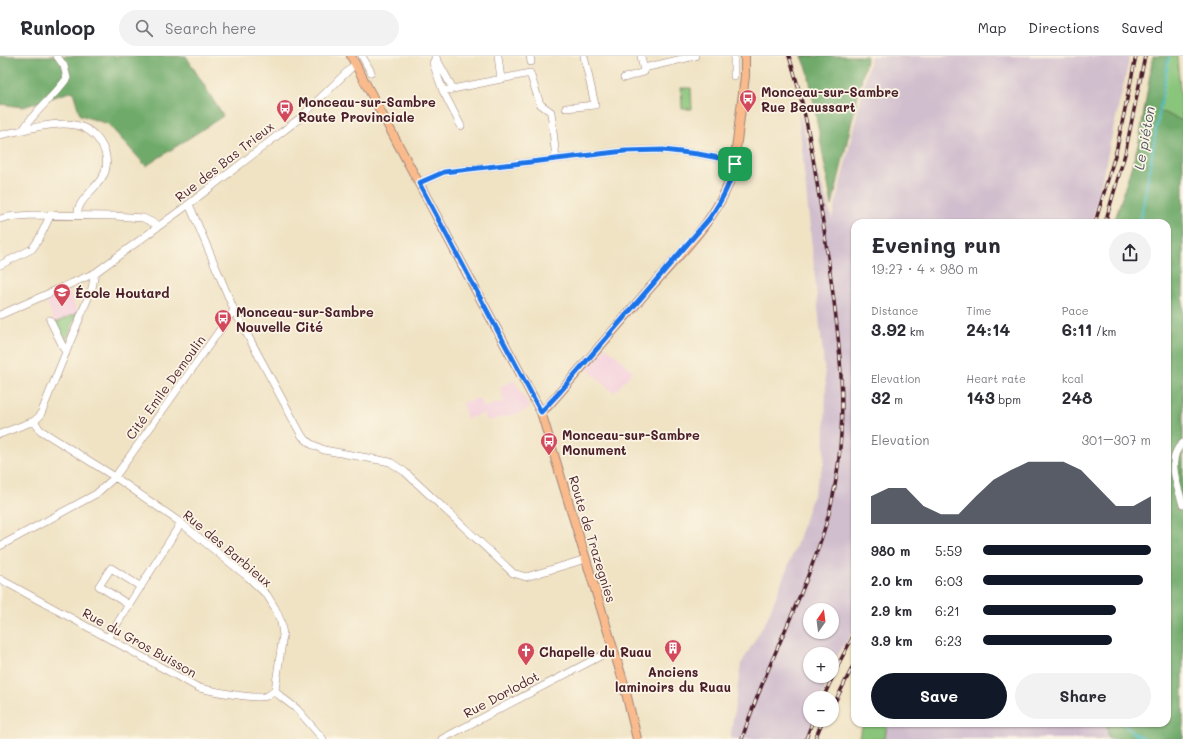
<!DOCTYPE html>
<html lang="en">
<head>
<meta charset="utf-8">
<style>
  :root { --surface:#fff; --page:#f2f2f3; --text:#2b2b33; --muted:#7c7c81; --line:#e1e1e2; --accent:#111827 }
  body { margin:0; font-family:Mali,sans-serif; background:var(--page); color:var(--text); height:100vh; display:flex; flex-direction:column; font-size:15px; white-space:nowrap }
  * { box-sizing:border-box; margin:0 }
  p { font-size:13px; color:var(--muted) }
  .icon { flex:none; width:22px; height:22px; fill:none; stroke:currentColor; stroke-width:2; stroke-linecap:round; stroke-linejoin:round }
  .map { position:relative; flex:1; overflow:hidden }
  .side { position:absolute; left:851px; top:163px; width:320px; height:508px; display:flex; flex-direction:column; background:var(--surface); border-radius:12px; box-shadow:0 1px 3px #0004 }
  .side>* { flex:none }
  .needle { width:26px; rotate:14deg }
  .buttons { position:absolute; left:803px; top:547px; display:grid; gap:8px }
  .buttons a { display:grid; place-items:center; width:36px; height:36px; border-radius:50%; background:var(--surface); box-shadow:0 1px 3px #0004; font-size:20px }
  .pin { position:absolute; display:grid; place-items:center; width:34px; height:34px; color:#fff; margin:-17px; border-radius:8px; box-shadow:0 2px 6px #0006 }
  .round { display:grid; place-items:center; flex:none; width:42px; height:42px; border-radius:21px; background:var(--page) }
  .overview { display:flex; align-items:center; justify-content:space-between; height:68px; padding:0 20px }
  h1 { font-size:22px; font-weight:800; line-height:30px }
  .stats { display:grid; grid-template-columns:repeat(3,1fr); gap:6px; height:68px; padding:4px 20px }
  .stats div { display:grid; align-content:center }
  .stats b { font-size:17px; font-weight:800 }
  .stats small { font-size:11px; font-weight:400 }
  .stats p { font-size:11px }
  .chart { height:112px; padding:8px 20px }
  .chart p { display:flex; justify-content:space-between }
  .chart svg { width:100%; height:72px; margin-top:4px; fill:var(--accent); opacity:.7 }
  .button { display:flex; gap:8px; margin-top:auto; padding:8px 20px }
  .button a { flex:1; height:46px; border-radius:24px; background:var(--accent); color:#fff; font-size:16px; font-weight:800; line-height:46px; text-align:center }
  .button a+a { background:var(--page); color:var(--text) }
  ul { padding:0 20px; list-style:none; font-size:13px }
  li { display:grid; grid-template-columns:64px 48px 1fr; align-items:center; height:30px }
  li i { height:10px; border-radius:5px; background:var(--accent) }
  header { display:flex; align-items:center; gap:24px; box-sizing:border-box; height:56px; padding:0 20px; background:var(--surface); border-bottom:1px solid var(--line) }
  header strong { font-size:19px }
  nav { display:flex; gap:22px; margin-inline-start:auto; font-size:14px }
  .search { width:280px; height:36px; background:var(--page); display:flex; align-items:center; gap:10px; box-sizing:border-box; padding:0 14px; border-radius:22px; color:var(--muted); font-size:15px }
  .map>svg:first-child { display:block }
</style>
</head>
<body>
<header>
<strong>Runloop</strong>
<div class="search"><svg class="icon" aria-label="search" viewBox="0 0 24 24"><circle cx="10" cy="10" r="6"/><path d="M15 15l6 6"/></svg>Search here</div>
<nav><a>Map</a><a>Directions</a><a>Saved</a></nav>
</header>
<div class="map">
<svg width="1183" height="683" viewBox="0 0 1183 683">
  <rect width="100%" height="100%" fill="#fcf5e5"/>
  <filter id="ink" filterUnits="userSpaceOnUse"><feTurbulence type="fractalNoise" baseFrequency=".025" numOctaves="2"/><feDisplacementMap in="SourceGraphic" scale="8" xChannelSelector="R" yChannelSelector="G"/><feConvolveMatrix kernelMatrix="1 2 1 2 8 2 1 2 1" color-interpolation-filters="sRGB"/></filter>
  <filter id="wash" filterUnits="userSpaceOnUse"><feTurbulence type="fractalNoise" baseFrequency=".012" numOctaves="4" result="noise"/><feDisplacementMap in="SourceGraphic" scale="16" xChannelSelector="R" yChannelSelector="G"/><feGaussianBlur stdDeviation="0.9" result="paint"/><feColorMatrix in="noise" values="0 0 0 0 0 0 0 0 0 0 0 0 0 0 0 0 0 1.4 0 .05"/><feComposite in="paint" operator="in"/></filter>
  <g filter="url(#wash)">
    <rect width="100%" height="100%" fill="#f0e3c4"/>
    <path fill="#f4cfdd" d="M67,232l11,24 -23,11 -10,-25z
      M606,291l27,24 -19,22 -27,-24z
      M514,324l16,28 -10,5 -33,8 -3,-8 -17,6 -5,-16 17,-5 3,10 22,-7 -4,-14z"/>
    <path fill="#d0bdcd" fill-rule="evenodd" d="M871,0h259l-38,167h-237v405l-19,30 -4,12v-16h-22v22h20l-9,22h-11v22h3l-7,19h-76l11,-75 26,-45 29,-73 28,-84 2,-76 -28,-275 34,108zM810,554h22v22h-22z
      M887,667h219l3,16h-224z"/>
    <path fill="#8ac57b" stroke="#6a7253" d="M1168,0h9l6,65 -26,-8z
      M681,32h10l1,21h-10z
      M77,257l-12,32 -10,-22z
      M864,667h23l-2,16h-27z"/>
    <path fill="#6faa6b" stroke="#5c644b" d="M0,0h186l37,60 -77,50 -38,-42 -28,-9 -7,-24 -50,16 -23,-3z
      M802,0h65l-35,150 -24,-135z
      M1153,0h16l-9,55 23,10v618h-74l-3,-16h61v-500h-53l25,-81z"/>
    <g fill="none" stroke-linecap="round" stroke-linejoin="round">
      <path stroke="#53c0c9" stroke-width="2" d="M1140,167l29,-167
        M1124,667l7,9 15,7"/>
    </g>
  </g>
  <g filter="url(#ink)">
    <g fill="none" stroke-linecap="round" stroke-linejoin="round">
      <g stroke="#9d8178" stroke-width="8">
        <path id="minor" d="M362,0l9,16
          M435,0l18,33
          M498,0l3,23
          M530,0l1,6
          M734,0v20
          M436,1l-3,6 10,28 18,35
          M644,12l51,-12
          M624,22l20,-6 -3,-16
          M443,35l87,-18 10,31 11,8 5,47
          M566,52l29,-3 -11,-49
          M23,74c12,-20 31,-33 44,-52l-3,-12 -7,-10
          M0,79c22,-4 61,-17 82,-8 8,3 14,9 18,15 6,9 8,20 5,30 -5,13 -20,22 -26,35 -1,2 -1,6 -2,9
          M419,127l25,-11 181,-21 38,-1 35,4 37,7
          M189,148l45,106 68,126 9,8 13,6 66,12 15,10 108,101 13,4 60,-18
          M0,163l7,-2 25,-2 83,1 28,2 15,7
          M0,209l32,-16 7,-10 11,-23
          M0,259l95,-42 94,-69 111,-86 55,-54
          M50,264l16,33
          M34,365l6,9 75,47 66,46 68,55 18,17 8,13 6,14 2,13 -8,55 5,6 17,13 26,30
          M0,378l34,-13 6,-5 52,-128 3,-15
          M1183,387c-18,14 -5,44 0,62
          M0,490l96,-52 19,-17 119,-167
          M0,523l199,109c13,3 57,12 68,8 3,-1 6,-4 8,-6
          M129,549l-30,-19 12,-18 30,19
          M108,582l73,-115
          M442,683l172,-90"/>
      </g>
      <g stroke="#9d8178" stroke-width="10">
        <path id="major" d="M351,0l190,356 83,272 13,55
          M541,356l7,-6c34,-39 67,-77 101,-117 31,-35 75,-76 85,-123l11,-90v-20"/>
      </g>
      <use href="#minor" stroke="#fff" stroke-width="7"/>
      <use href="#major" stroke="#fabb8c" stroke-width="8"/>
      <g stroke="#4a1f2b" stroke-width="3.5">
        <path id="rail" d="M1095,167l21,-71 20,-96
          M1105,167l20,-69 20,-98
          M823,642l17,-37 15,-28
          M832,652l23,-46
          M742,683c23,-73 62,-141 84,-215 29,-99 12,-194 -2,-295 -9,-58 -16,-116 -35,-173
          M806,683l7,-19
          M815,683l8,-19"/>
      </g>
      <use href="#rail" stroke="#fcf5e5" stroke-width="2" stroke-dasharray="6" stroke-linecap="butt"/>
    </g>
  </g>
  <g fill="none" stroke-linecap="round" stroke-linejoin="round" filter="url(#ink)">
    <g stroke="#fff" stroke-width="8">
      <path id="route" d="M663,94l35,4 37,7c-3,21 -14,41 -26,58l-151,175 -17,18 -122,-229 25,-11 181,-21z"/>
    </g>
    <use href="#route" stroke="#1a73e8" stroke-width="5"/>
  </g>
  <defs>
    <g id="bus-pin" transform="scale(0.9)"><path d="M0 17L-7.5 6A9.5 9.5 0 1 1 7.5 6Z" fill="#d1495b" stroke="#fcf5e5"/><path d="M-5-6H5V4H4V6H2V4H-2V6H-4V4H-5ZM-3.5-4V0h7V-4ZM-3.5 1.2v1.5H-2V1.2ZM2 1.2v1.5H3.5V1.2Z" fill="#fff"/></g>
    <g id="school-pin" transform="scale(0.9)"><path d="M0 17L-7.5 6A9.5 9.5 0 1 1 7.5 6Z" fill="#d1495b" stroke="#fcf5e5"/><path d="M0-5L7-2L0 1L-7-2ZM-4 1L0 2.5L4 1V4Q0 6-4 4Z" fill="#fff"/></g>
    <g id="building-pin" transform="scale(0.9)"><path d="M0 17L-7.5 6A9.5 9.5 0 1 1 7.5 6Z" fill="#d1495b" stroke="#fcf5e5"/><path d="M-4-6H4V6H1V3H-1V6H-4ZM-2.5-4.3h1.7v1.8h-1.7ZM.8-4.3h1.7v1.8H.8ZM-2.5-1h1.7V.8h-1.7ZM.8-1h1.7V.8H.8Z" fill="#fff"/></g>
    <g id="church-pin" transform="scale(0.9)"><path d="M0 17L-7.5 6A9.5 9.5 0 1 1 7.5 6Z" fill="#d1495b" stroke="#fcf5e5"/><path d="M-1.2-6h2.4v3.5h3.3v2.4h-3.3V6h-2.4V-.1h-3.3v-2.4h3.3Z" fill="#fff"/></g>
  </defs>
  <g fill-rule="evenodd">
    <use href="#bus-pin" x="748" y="42"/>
    <use href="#bus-pin" x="285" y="52"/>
    <use href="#school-pin" x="62" y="236"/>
    <use href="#bus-pin" x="223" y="262"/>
    <use href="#bus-pin" x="549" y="385"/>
    <use href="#building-pin" x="673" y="592"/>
    <use href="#church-pin" x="526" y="595"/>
  </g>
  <g text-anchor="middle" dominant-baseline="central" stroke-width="3.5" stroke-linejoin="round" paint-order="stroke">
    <g font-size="13" font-weight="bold" fill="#4a1f2b" stroke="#fcf5e5" text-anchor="start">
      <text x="761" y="35">Monceau-sur-Sambre<tspan x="761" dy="15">Rue Beaussart</tspan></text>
      <text x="298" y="45">Monceau-sur-Sambre<tspan x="298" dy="15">Route Provinciale</tspan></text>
      <text x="75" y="236">École Houtard</text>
      <text x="236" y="255">Monceau-sur-Sambre<tspan x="236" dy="15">Nouvelle Cité</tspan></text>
      <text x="562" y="378">Monceau-sur-Sambre<tspan x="562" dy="15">Monument</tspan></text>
      <text x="539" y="595">Chapelle du Ruau</text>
      <text x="673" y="615" text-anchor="middle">Anciens<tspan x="673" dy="15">laminoirs du Ruau</tspan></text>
    </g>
    <g font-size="13" fill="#4a1f2b" stroke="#fcf5e5">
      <text transform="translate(224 105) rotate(-38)">Rue des Bas Trieux</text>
      <text transform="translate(165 331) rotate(-54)">Cité Emile Demoulin</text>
      <text transform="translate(593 483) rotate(73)">Route de Trazegnies</text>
      <text transform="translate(228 492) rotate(40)">Rue des Barbieux</text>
      <text transform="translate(140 586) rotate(29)">Rue du Gros Buisson</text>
      <text transform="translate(501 638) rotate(-28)">Rue Dorlodot</text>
    </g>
    <g font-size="14" font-style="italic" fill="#4d5762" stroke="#fcf5e5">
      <text transform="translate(1144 82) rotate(-80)">Le piéton</text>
    </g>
  </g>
</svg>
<div class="buttons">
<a><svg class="needle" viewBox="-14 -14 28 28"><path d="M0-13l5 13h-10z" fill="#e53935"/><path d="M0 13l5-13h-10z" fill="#7c7c81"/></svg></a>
<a>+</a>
<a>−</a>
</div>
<div class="pin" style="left:735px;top:108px;background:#1e9e55"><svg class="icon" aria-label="arrive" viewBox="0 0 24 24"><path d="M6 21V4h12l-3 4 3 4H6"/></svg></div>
<section class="side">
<div class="overview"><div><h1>Evening run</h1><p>19:27 · 4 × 980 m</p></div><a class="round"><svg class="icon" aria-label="share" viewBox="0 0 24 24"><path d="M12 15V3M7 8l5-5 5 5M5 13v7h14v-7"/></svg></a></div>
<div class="stats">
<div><p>Distance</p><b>3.92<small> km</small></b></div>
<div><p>Time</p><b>24:14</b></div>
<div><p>Pace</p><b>6:11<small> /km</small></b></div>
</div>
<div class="stats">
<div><p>Elevation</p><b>32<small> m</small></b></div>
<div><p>Heart rate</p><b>143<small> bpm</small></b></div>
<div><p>kcal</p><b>248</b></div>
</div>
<div class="chart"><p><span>Elevation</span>301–307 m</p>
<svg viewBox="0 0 160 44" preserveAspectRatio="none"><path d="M0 44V27L10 22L20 22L30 33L40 38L50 38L60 27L70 17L80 11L90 6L100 6L110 6L120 11L130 22L140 33L150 33L160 27V44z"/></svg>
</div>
<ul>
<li><b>980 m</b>5:59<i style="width:100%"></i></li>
<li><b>2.0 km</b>6:03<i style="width:95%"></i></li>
<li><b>2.9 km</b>6:21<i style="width:79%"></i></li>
<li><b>3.9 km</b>6:23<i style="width:77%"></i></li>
</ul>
<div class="button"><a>Save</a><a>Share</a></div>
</section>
</div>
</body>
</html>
